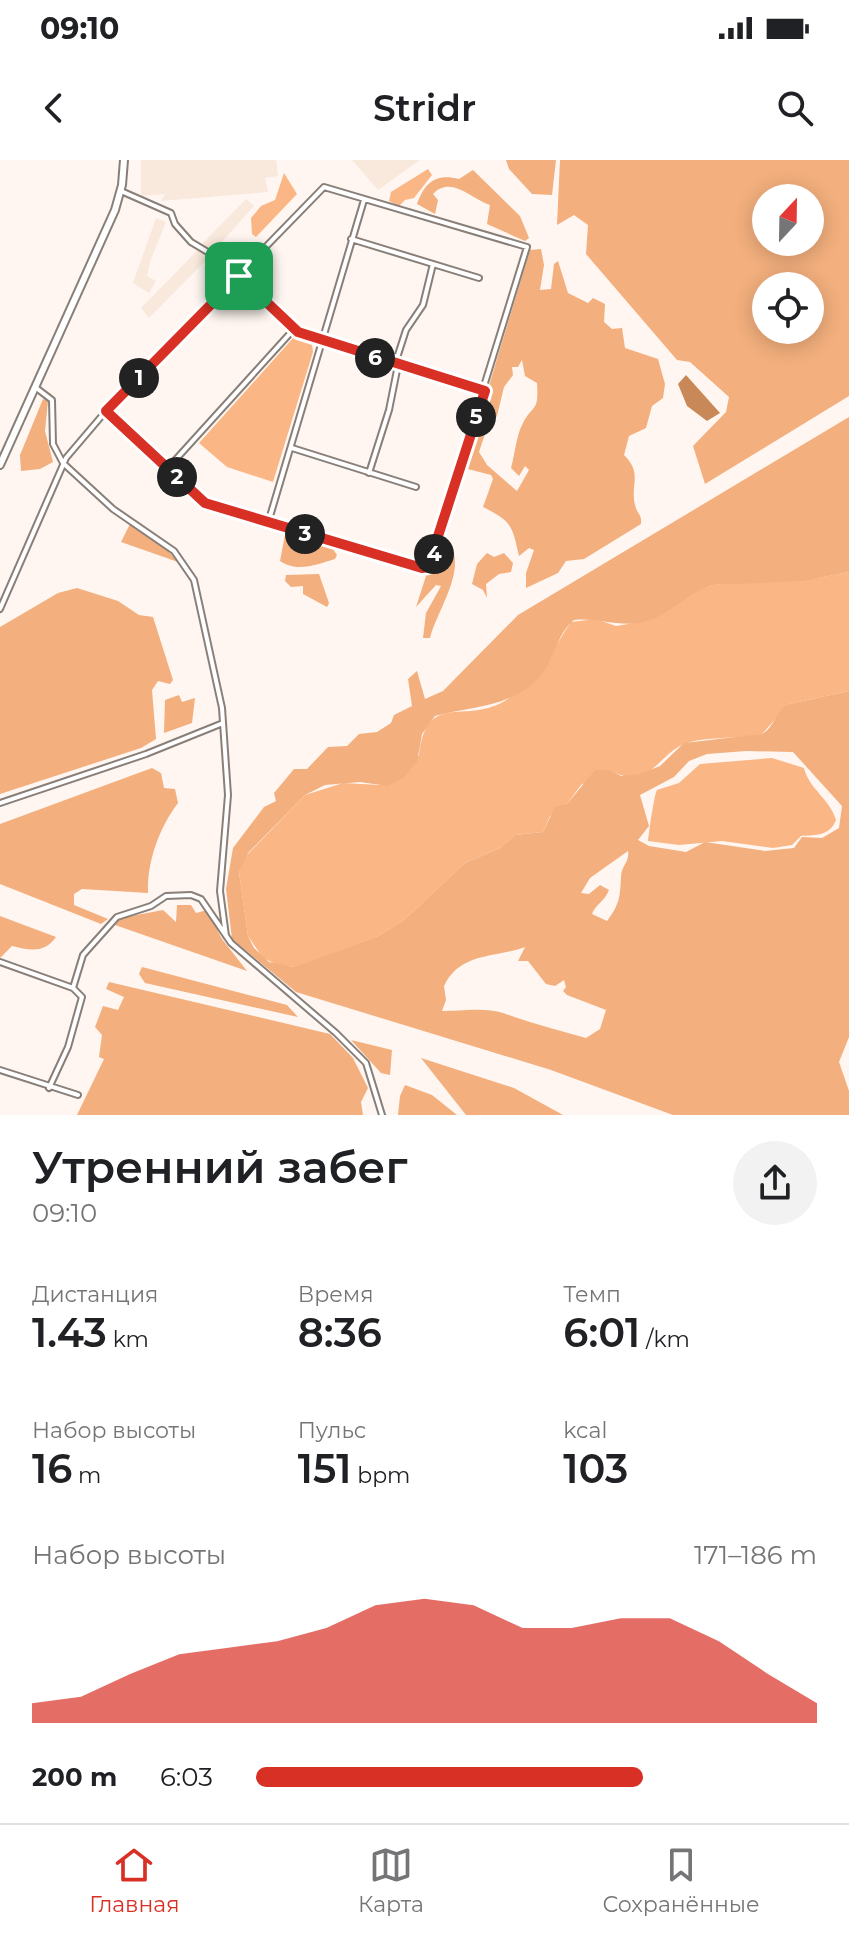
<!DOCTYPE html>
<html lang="ru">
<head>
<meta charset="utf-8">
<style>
  :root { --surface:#fff; --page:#f2f2f2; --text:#202124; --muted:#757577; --line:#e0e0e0; --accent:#d93025 }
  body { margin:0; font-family:Montserrat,sans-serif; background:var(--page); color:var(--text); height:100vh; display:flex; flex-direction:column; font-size:30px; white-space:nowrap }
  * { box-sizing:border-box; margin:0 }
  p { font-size:26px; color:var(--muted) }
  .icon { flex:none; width:44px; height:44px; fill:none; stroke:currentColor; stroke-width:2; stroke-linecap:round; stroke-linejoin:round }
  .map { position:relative; height:955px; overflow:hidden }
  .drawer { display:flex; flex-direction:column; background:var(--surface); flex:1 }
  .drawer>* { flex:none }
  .needle { width:52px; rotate:22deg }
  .tools { position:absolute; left:752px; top:24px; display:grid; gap:16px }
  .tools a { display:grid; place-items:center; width:72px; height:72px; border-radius:50%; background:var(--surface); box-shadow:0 4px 20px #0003; font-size:40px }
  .pin { position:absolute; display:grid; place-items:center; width:68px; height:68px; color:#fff; margin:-34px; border-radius:16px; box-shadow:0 4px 12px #0006 }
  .km { position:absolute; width:40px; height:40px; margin:-20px; border-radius:50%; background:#222; color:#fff; font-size:22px; line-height:40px; text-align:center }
  .round { display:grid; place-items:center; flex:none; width:84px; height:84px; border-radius:42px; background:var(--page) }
  .headline { display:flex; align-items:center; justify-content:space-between; height:136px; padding:0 32px }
  h1 { font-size:44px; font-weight:600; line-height:60px }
  .metrics { display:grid; grid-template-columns:repeat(3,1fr); gap:12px; height:136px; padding:8px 32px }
  .metrics div { display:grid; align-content:center }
  .metrics b { font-size:40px; font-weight:600 }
  .metrics small { font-size:22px; font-weight:400 }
  .metrics p { font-size:22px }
  .chart { height:224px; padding:16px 32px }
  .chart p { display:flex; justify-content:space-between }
  .chart svg { width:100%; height:144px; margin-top:8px; fill:var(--accent); opacity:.7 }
  ul { padding:0 32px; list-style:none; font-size:26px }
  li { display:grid; grid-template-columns:128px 96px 1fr; align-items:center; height:60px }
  li i { height:20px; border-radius:10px; background:var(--accent) }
  .status { display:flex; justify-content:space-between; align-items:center; height:56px; padding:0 40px; background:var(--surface); direction:ltr }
  .status svg { height:22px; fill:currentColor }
  header { display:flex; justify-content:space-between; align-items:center; height:104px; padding:0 32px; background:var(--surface); font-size:36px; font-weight:600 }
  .menu { display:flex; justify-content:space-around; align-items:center; height:112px; border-top:2px solid var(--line); background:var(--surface); font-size:22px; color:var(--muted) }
  .menu a { display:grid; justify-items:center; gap:4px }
  .menu .selected { color:var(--accent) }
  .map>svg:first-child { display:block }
</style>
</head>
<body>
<div class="status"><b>09:10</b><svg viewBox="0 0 49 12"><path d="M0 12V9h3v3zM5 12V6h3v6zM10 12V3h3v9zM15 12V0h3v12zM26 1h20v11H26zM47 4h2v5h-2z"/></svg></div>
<header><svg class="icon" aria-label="back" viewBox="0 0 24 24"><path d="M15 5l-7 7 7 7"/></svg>Stridr<svg class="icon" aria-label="search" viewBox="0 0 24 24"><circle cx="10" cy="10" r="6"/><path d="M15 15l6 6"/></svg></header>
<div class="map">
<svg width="849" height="955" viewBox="0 0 849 955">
  <rect width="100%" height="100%" fill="#fff6f1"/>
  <path fill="#f9e8dc" d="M141,0h135l2,16 -13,2 3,14 -107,9 4,-7 -24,2z
    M352,0h68l-42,30z
    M246,39l8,7 -42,47 -10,-9z
    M156,58l10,4 -15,37 -4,17 9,5 -7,12 -16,-10z
    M201,87l9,9 -61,62 -8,-10z"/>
  <path fill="#fbb685" d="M428,9l4,6 -18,23 -9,2 -6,6 -10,-5 2,-9z
    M284,13l13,21 -41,43 -4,-3 -1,-16 10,-12 14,-6z
    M294,177l18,7 1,8 -40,130 -46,-15 -28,-24z
    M849,412v119l-60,13 -27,30c-22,6 -62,1 -82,12 -23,12 -32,45 -71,24l-28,15 -14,19 -17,12 -7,16 -28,3 -15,13 -35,15 -61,57 -26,16 -83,31 -17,-2 -15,-7 -15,-22 -9,-64 4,-13 62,-64 38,-12 37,2 39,-30c8,-64 44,-31 84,-53 38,-21 45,-46 68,-80l25,-3 20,7 31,-5 53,-32 13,-4 105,-7z
    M772,598l32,10c5,21 26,31 32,52 -6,16 -20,15 -35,16l-9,9 -19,3 -51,-7 -43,4 -31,-4c1,-9 6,-46 9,-51l22,-7 21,-19z"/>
  <path fill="#f3af7d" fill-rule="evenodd" d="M506,0h50l-4,35 -20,-1 -23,-25z
    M560,0h289v236l-144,88 -12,-38 33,-34 3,-15 -39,-35 -13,-2 -91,-106 2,-29 -14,-10 -17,10zM766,38h44v44h-44zM766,126h44v44h-44z
    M473,10l47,46 9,22 -4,3 -38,-17 3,-19c-19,-6 -39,-30 -57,-11l5,6 -3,14 -18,-10c8,-22 19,-31 42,-25z
    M541,89l3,16 -4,25 11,-1 3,-25 4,-3 10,32 20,10 5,-5 12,6 -1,18 8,7 10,-1 3,20 33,11 7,25 -2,14 -11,8 -6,22 -17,8 -5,19c19,19 6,29 11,50 2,9 7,9 6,19l-57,35 -18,2 -8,12 -32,15v-15l8,-23 -5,-2 -10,8c-7,-30 -6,-34 -36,-49l10,-28 -2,-4 -27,-7 66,-218zM522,200l3,16 12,7c2,30 -4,21 -14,40 -7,13 -8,31 -12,45l8,8 6,-10 4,4 -12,21 -30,-26 -8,-13 7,-21 11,-15 7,-29 9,-12 -1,-8h6z
    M43,239l5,2 -3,30 8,31 -13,7 -19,2 -1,-16z
    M849,257v155l-46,9 -90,4c-25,7 -41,28 -65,36 -26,8 -48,-4 -74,-1 -14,11 -19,32 -28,48 -24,39 -73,38 -111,48l-13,18 -5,28 -14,16 -15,8 -28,-4 -35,3 -20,10 -57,58 -9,19 9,64 6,12 15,14 25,5 84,-31 26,-16 61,-57 35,-15 15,-13 28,-3 12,-25 12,-3 28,-34h15l11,6 19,-2 20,-8 24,-23 78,-9c13,-7 13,-23 27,-30l60,-13v346l-10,25 10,29v24h-176l-122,-45 -255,-78 -64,-53 -6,-50 7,-41 31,-41 12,-6 -2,-8 20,-24h13l21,-22 19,-1 12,-12 18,-2 14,-9 3,-8 18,-9 -4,-27 9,-8 8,28 18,-8 75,-76zM746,591l47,1 49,54 -3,22 -17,10 -20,-1 -8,11 -29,3 -60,-9 -19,10 -37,-6 -11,-6 11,-14 -9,-31 34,-18 15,-16 18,-7zM628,691c2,11 -7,15 -7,26 -1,19 -1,27 -14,44l-15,-7c3,-9 13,-13 17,-24l-9,-5 -11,9 -8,-1 9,-15zM525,787l-7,14h10l18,23 9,2 9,-6 2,7 -3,4 4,4 39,15 -6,19 -14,9c-28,-8 -56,-15 -83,-25 -17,-6 -44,-2 -61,-2l4,-11 -2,-14c16,-34 52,-28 81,-39z
    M130,364l29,17 19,21 -57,-20z
    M285,375l45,10 7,10 -2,4c-17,5 -38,14 -55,2z
    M446,388h6c12,26 -15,63 -22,90h-7l3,-25 15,-27 -5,-1 -20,22 11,-34z
    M487,393l7,4 10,-4 9,10 -2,9 -12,2 -13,10 1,14 -4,-8 -11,-6 5,-20z
    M319,414l10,29 -2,4 -24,-13v-8l-12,1 -6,-6 1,-6z
    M77,428l41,13 21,14 14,2 20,63 -3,4 -12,-3 -6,9 4,49 -15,9 -141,46v-167l58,-34z
    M179,535l3,7 13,-4 -3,25 -28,10 1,-33z
    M152,608l9,5 3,15 11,1 3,14c-19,25 -31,59 -30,90l-66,-4 -8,5v11l34,14 -7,5 -101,-40v-60z
    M177,745h14l5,8 11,-3 15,29 25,32 -132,-46 6,-7 42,-8 13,12z
    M0,756l56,21c-12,17 -27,13 -44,9l-12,12z
    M142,807l145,38 11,12 -153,-34 -6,-9z
    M109,822l221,52 23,24 15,30 -7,14 2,13h-286l27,-56 -5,-2 3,-22 -7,-8 8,-21 15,4 6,-13 -18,-8z
    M351,880l41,10 -2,25 -9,-2z
    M421,898l93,30 49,27h-97z
    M405,925l27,10 25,20h-59l2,-19z"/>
  <path fill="#c98857" d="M686,215l34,38 -13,8 -20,-15 -9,-22z"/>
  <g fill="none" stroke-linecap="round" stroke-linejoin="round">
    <g stroke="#887f79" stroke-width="8">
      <path id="minor" d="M121,31l50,22 4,11 16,18 30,18 77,72 187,59
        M351,79l128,39
        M395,204l11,-34 17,-25 10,-41
        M35,227l17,13 1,44 10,19 50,46 61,42 20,29 28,128 6,87 -8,96 6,45
        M292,288l124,39
        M168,308l126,-139
        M369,313l20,-63 9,-45
        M268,363l96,-323
        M0,449l66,-151 40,-47 218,-224 203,60 -99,320 -223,-64 -99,-92
        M0,643l146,-49 77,-31
        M0,802l73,26 9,9 -14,50 -19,41
        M73,828l10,-33 34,-38 34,-11 15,-10 25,-1 10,4 30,44 105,90 30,30 16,52
        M0,910l78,25"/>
    </g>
    <g stroke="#887f79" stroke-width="10">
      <path id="secondary" d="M0,305l115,-255 7,-25 2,-25"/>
    </g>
    <use href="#minor" stroke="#fff" stroke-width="4"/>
    <use href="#secondary" stroke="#fff" stroke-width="6"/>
  </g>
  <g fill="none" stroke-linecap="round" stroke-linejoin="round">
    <g stroke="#fff" stroke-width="16">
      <path id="route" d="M239,116l59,56 187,59 -57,176 -6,1 -217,-65 -99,-92z"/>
    </g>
    <use href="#route" stroke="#d93025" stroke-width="10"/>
  </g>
</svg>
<div class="tools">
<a><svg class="needle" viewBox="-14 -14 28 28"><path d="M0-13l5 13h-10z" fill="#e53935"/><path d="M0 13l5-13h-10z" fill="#757577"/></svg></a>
<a><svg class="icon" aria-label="locate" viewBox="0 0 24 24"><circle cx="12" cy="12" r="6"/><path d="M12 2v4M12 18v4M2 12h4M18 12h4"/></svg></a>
</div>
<div class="pin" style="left:239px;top:116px;background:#1e9e55"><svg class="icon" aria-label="arrive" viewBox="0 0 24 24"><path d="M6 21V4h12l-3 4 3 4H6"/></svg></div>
<b class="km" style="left:139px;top:218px">1</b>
<b class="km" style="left:177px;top:317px">2</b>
<b class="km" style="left:305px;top:374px">3</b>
<b class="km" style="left:434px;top:394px">4</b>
<b class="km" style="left:476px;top:257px">5</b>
<b class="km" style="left:375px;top:198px">6</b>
</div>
<section class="drawer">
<div class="headline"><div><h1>Утренний забег</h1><p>09:10</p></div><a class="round"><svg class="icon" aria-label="share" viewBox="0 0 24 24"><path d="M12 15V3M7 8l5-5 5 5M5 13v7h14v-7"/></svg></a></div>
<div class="metrics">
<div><p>Дистанция</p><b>1.43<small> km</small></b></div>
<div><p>Время</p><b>8:36</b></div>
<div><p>Темп</p><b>6:01<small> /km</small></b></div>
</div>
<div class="metrics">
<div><p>Набор высоты</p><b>16<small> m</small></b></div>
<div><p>Пульс</p><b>151<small> bpm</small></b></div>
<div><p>kcal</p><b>103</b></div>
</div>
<div class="chart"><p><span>Набор высоты</span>171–186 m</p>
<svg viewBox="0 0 160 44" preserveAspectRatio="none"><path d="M0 44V38L10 36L20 29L30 23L40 21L50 19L60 15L70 8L80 6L90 8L100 15L110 15L120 12L130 12L140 19L150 29L160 38V44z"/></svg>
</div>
<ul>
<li><b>200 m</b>6:03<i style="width:69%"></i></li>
</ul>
</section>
<nav class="menu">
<a class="selected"><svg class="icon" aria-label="home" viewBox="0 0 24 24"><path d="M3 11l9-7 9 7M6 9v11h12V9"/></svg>Главная</a>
<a><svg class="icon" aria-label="map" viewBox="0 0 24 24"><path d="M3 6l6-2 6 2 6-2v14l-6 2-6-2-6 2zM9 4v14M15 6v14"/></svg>Карта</a>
<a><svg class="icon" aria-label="saved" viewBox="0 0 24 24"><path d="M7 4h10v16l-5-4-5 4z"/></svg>Сохранённые</a>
</nav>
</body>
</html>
